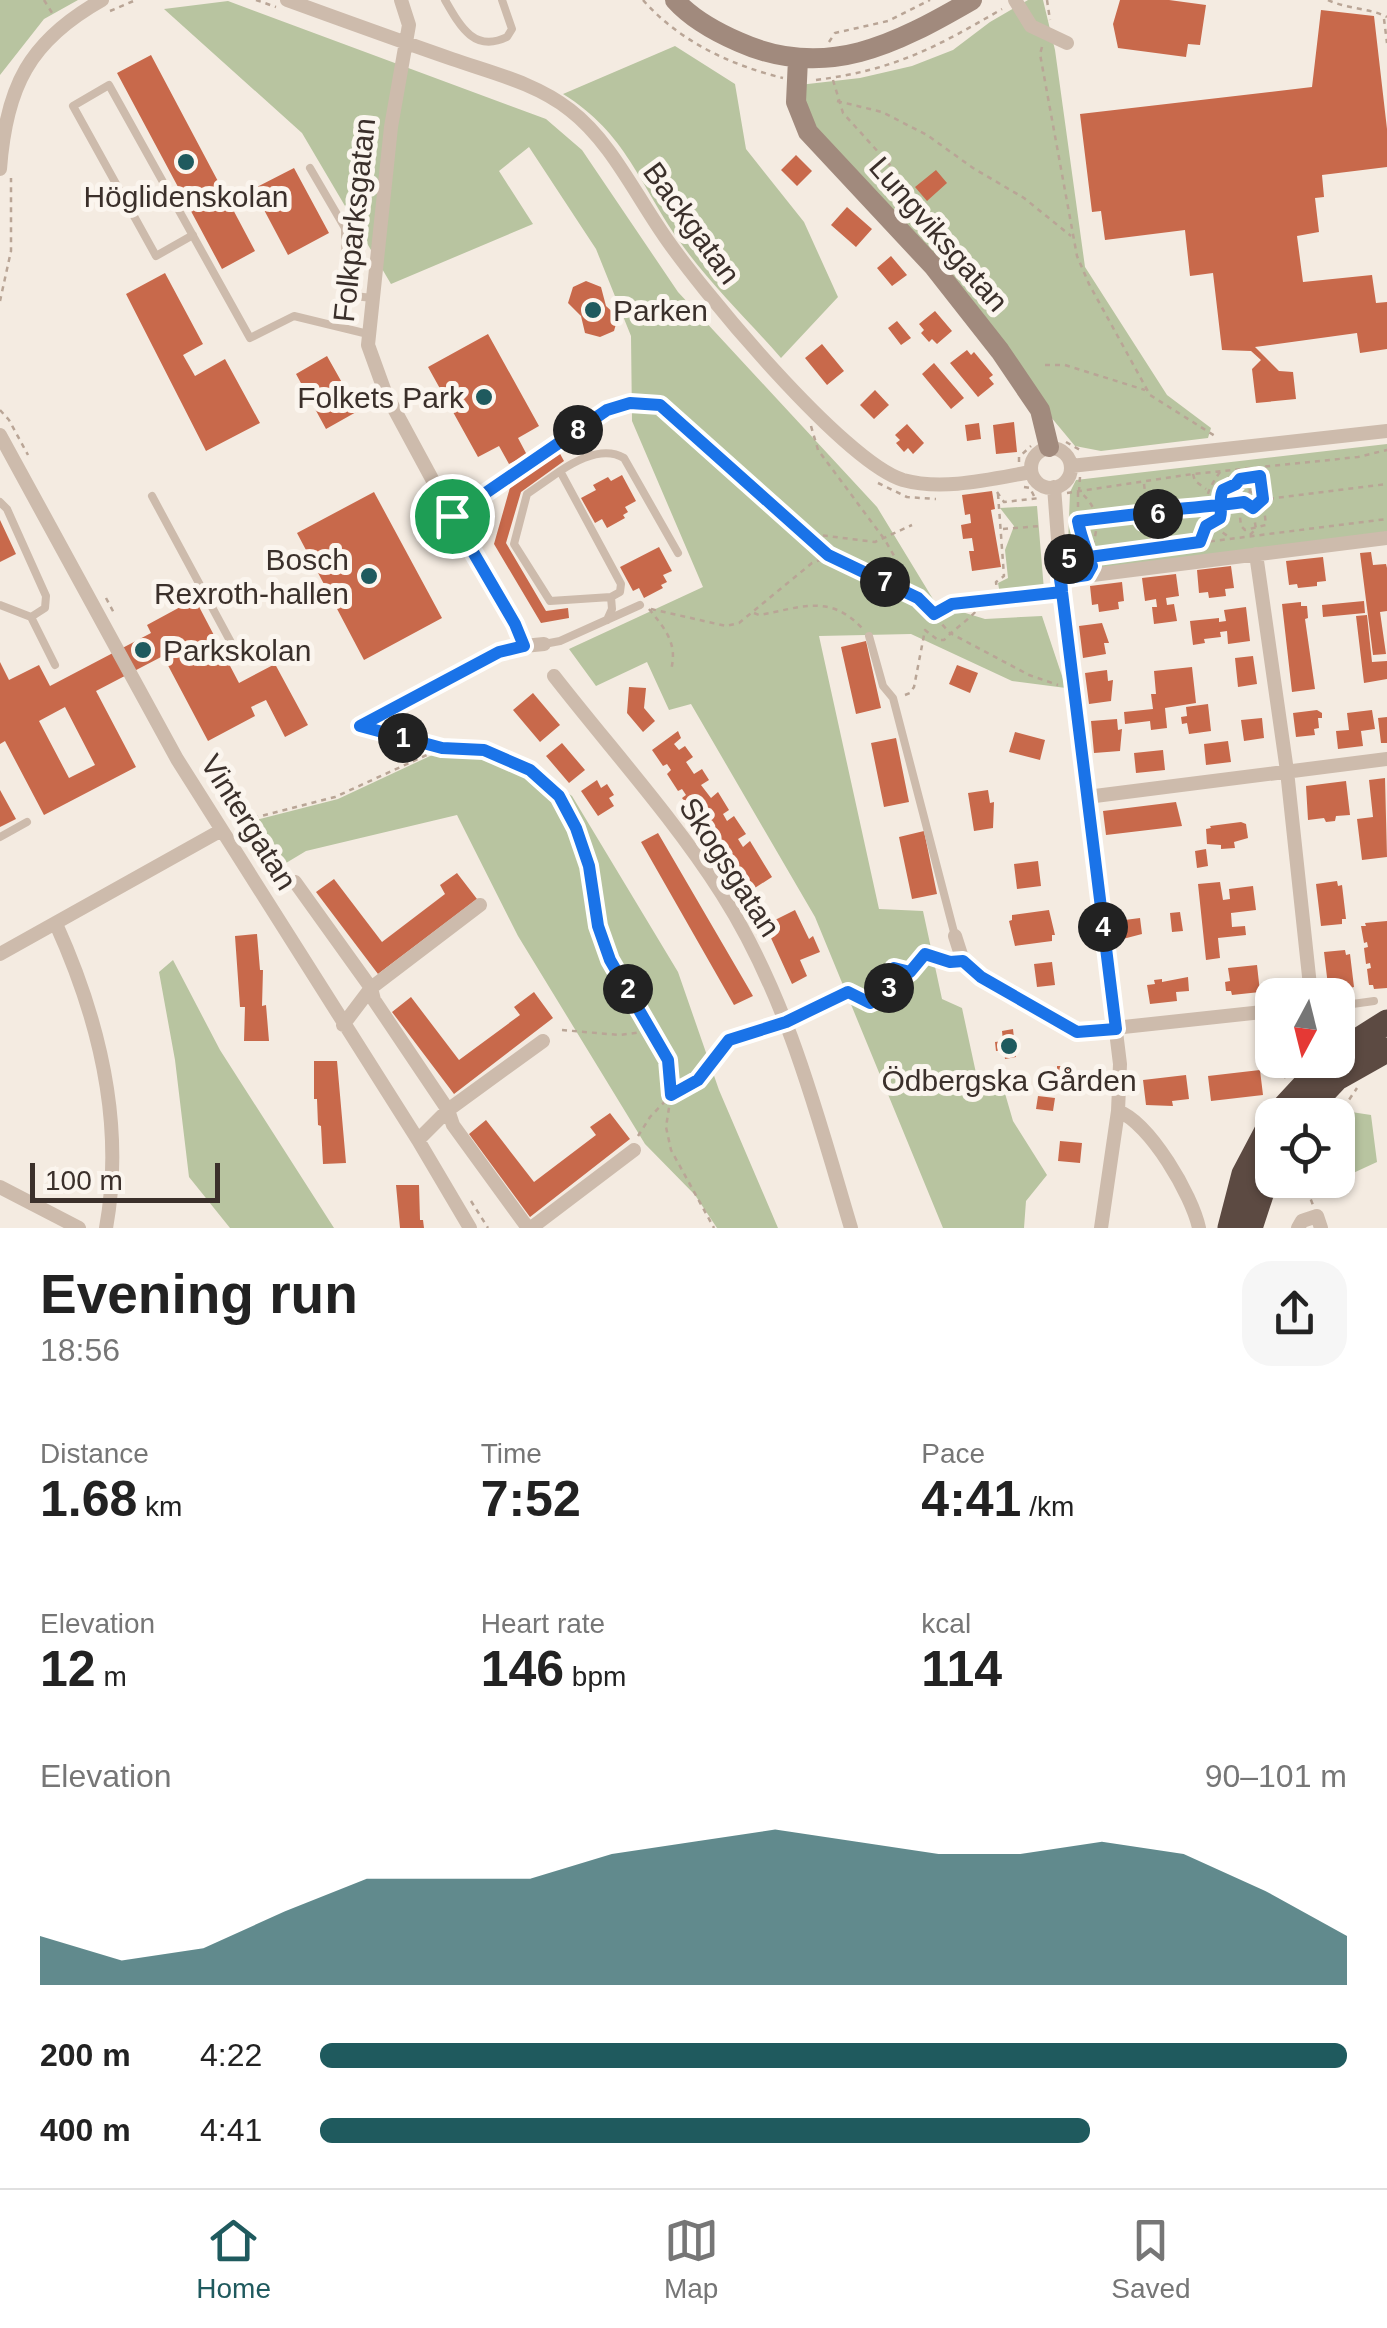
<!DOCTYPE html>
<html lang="en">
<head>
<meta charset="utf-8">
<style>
  :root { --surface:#fff; --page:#f6f6f6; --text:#222; --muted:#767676; --line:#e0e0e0; --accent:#1f5a5e }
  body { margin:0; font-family:Arial,sans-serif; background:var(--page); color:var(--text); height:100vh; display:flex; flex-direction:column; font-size:38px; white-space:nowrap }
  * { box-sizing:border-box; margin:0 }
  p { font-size:32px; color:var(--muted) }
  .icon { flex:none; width:55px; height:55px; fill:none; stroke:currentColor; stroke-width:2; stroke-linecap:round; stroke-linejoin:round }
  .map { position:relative; height:1228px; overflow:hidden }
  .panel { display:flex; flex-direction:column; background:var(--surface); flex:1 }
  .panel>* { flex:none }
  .needle { width:65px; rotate:187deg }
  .fabs { position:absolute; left:1255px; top:978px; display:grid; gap:20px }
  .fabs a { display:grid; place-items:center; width:100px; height:100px; border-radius:20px; background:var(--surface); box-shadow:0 2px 8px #0004; font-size:50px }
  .scale { position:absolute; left:30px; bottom:25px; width:190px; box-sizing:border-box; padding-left:10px; border:5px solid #3b302b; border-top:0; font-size:28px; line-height:35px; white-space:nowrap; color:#3b302b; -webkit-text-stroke:8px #fbf5ee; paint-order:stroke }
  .pin { position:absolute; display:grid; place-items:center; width:85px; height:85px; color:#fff; margin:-42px; border:5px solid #fff; border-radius:50%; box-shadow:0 2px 10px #0007 }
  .km { position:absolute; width:50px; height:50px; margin:-25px; border-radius:50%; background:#222; color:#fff; font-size:28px; line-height:50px; text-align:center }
  .round { display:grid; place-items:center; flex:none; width:105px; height:105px; border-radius:30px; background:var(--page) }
  .overview { display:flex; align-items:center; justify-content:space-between; height:170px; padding:0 40px }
  h1 { font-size:55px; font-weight:800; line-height:75px }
  .stats { display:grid; grid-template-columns:repeat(3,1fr); gap:15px; height:170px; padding:10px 40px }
  .stats div { display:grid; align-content:center }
  .stats b { font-size:50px; font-weight:800 }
  .stats small { font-size:28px; font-weight:400 }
  .stats p { font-size:28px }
  .chart { height:280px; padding:20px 40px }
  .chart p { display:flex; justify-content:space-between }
  .chart svg { width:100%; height:180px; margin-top:10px; fill:var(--accent); opacity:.7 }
  ul { padding:0 40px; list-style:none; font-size:32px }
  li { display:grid; grid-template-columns:160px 120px 1fr; align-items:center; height:75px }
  li i { height:25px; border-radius:12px; background:var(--accent) }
  .menu { display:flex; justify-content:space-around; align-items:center; height:140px; border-top:2px solid var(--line); background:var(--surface); font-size:28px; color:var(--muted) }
  .menu a { display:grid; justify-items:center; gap:5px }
  .menu .on { color:var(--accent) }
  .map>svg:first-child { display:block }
</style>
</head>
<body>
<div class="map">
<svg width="1387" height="1228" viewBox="0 0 1387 1228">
  <rect width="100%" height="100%" fill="#f4ebe1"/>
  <path fill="#b8c4a0" d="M0,0h78l-34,19 -44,56z
    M1028,0h15l12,50 30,217 82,128 44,33 -3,10 -107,13 -26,-5 -263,-316 -13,-45 61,-7 52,-12 41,-16 37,-28z
    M228,1l318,118 36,31 96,142 199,215 59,97 49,15 57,-3 24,72 -54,-7 -101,-47 -92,2 60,273 44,2 19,88 20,9 14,65 28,17 9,31 34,54 -21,26 -2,27h-81l-128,-311 -124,-213 -22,6 -22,-48 -51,24 -27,-37 134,-62 -71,-166 -1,-85 -35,-87 -67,-102 -30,24 34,53 -142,60 -89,-151 -138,-124z
    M675,46l60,38 11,65 58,73 34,75 -57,61c-33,-38 -72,-75 -101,-116 -41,-58 -53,-108 -117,-148z
    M1387,444v88l-320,40 3,-80 6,-12z
    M1037,506l7,84 -44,4 -2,-11 10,-5 -3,-28 9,-24 -14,-18z
    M445,749l46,3 41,16 40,28 106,176 41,118 59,138h-61l-22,-33 -50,-51 -127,-208 -61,-121 -151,36 -25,15 -41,-42 98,-25z
    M173,960l47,90 114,178h-104l-41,-51 -14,-117 -16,-88z
    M1332,1109l39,6 6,47 -39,18v-65h-11z"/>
  <path fill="#c8694b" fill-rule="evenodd" d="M1120,0h49l37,5 -6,40 -12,-1 -2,13 -68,-9 -5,-24z
    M1321,10l53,6 13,113v38l-65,8 2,22 -9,1 4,34 -22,4 6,46 69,-7 4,28 11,-1v47l-27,4 -3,-20 -102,14 24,24 14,1 3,27 -40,4 -4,-34 9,-9 -10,-9 -29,-1 -9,-77 -23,3 -5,-46 -80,10 -4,-29 -9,1 -12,-98 232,-27z
    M151,55l104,196 -33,18 -105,-196z
    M796,155l16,16 -15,15 -16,-16z
    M294,168l35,65 -41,22 -35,-66z
    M936,170l11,13 -20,18 -12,-14z
    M847,207l25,22 -16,18 -25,-22z
    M891,256l16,19 -15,11 -15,-18z
    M165,273l38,71 -20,11 12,21 30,-17 35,64 -54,28 -80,-157z
    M586,281l15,6 5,19 12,11 -4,14 -14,6 -15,-4 -4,-17 -13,-13 5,-16z
    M935,311l17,20 -15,13 -5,-5 -3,3 -8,-9 3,-3 -5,-6z
    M897,321l14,17 -10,7 -13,-17z
    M488,334l51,92 -21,12 9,17 -18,9 -10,-18 -21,11 -50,-90z
    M822,344l22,27 -17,14 -22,-27z
    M967,350l4,5 3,-3 19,23 -4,3 5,6 -16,13 -28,-34z
    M327,356l31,55 -32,18 -30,-55z
    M934,363l30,35 -13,11 -29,-35z
    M875,390l14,15 -15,14 -14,-14z
    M1014,422l3,30 -21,2 -3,-29z
    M979,423l2,16 -14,2 -2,-16z
    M907,424l17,19 -11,11 -5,-6 -4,4 -8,-9 4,-3 -5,-5z
    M559,452l5,9 -43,31 -15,51 40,68 22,-3 1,10 -28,5 -47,-79 17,-60z
    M622,475l14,26 -11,6 3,5 -5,3 2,3 -18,10 -5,-9 -7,4 -14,-25 15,-8 -3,-5 15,-8 3,4z
    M992,491l3,18 -4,1 10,57 -29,4 -3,-20h5l-2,-13 -9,1 -2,-14 10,-2 -1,-9 -5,1 -3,-20z
    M374,492l68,126 -78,42 -67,-127z
    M0,520l16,34 -16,8z
    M659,547l13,24 -9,4 4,7 -6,3 2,3 -19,10 -5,-10 -6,3 -13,-24z
    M1371,552l2,13 13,-1 1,4v43l-7,1 6,42 -13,1 -13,-102z
    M1323,557l3,24 -9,1v4l-19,2 -1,-4 -8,1 -3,-24z
    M1231,566l3,22 -9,1 1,7 -17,2 -1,-6 -9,1 -2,-23z
    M1176,574l3,22 -13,2 1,7 7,-1 3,17 -23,3 -2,-17h5l-1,-8 -11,2 -3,-23z
    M1122,582l2,19 -6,1 1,7 -20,3 -1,-8 -6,1 -2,-19z
    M195,599l44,84 36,-19 33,61 -23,12 -19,-37 -15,7 4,9 -47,25 -45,-85 -67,35 40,76 -92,48 -39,-74 -5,3v-82l9,18 30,-15 11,21 101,-53 -4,-8zM65,707l30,58 -26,13 -30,-57z
    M1364,601l1,12 -42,4 -1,-12z
    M1301,602v4h6l1,12 -3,1 10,70 -23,3 -10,-88z
    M1246,607l4,34 -22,3 -1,-13 -7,1 1,5 -17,2 1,4 -12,2 -3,-24 29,-3v4l7,-1 -2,-11z
    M1367,615l5,47 15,-1v18l-23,4 -8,-67z
    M1102,623l7,20h-5l2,11 -23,4 -4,-32z
    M866,641l15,67 -25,6 -15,-67z
    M1253,656l4,28 -19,3 -3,-29z
    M957,665l21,8 -8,20 -21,-9z
    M1192,667l4,36 -31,5 2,20 -16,2 -1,-9 -25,3 -1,-12 29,-3 -2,-15h5l-2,-23z
    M1107,670l1,11 5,-1 -2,21 -22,3 -4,-31z
    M629,687l17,1 -2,20 11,13 -12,11 -16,-19z
    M533,693l27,32 -20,17 -27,-32z
    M1208,704l3,27 -22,3 -2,-11 -5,1 -1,-7 6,-1 -1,-9z
    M1317,710l5,3v5h-4l1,10 -5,1 1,6 -19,2 -3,-24z
    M1372,710l3,19 -14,2 2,15 -25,3 -2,-18 13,-1 -2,-17z
    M1387,717v26h-6l-3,-25z
    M1262,718l2,20 -20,3 -3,-21z
    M1117,719l1,11 4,-1 -2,22 -26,2 -3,-32z
    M678,731l3,7 -7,6 5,6 6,-4 8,11 -7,5 8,12 8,-5 7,11 -8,5 10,13 7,-6 11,18 -6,4 4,7 7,-5 12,18 -8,5 5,8 7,-6 22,36 -25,16 -16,-24 4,-4 -6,-9 -4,2 -9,-13 3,-3 -4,-6 -4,1 -12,-17 4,-2 -4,-6 -5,3 -12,-17 4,-3 -4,-6 -4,2 -11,-17 4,-4 -4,-6 -4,2 -11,-16z
    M1015,732l30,8 -5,20 -31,-8z
    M896,738l13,64 -25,5 -13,-64z
    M1228,741l3,21 -25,3 -2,-21z
    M562,743l23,27 -16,13 -23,-27z
    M1163,750l2,20 -29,3 -2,-20z
    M1385,778l2,79 -25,3 -5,-41 16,-2 -4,-37z
    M597,780l4,8 6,-4 7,11 -5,3 5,8 -16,10 -17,-25z
    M1346,781l4,34 -14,1 -1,5 -9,1 -2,-4 -16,2 -2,-34z
    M0,790l16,29 -16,8z
    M988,790l2,13 4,-1 -1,26 -19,3 -6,-38z
    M1176,802l6,24 -76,9 -3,-24z
    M1241,822l5,2 2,14 -14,4 1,6 -14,1v-4l-14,-1 -1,-15 5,-1 -1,-2z
    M924,831l13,63 -25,5 -13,-62z
    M658,833l95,163 -19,9 -93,-163z
    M1206,849l2,17 -11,2 -2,-17z
    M1038,861l3,25 -24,3 -3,-25z
    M457,873l20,26 -99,75 -62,-82 18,-13 48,63 63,-48 -5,-9z
    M1337,881l1,5 4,-1 4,34h-4v5l-21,2 -5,-42z
    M1220,882l3,18 7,-1 -1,-10 24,-3 3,24 -25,3 1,14 13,-1 1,9 -28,3 2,20 -14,2 -8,-76z
    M795,910l14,29 4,-3 7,16 -20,8 7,16 -15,8 -27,-59z
    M1049,910l6,25h-3v6l-37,5 -6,-25 3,-1v-5z
    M1180,912l3,19 -11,1 -2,-19z
    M1140,918l2,16 -23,6 -2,-19z
    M1387,921v67l-13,1 -1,-4h-4l-2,-16 4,-1 -1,-5 -4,1 -2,-16 4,-1 -1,-5 -3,1 -3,-17h5l-1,-3z
    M257,934l3,36h3l-1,36 4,-1 3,36h-25l1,-34h-5l-5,-71z
    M1345,950l1,5 4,-1 4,33 -4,1v4l-21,2 -5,-42z
    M1052,962l3,23 -18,2 -3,-23z
    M1257,965l3,27 -28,3 -1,-4h-5l-1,-9 5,-1 -2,-13z
    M1188,977l1,14 -13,1 1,9 -27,3 -3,-19 8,-1 -1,-4 8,-1v3z
    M534,992l19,26 -99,76 -62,-82 19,-15 48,63 61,-45 -6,-8z
    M1013,1029l3,28 -11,2 -1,-9 -8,1 -1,-9 8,-1 -1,-10z
    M314,1061h23l9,102 -23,1 -2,-38 -3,-1 -1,-26h-3z
    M1057,1066h6l1,4 9,-2 3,21 -21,4 -2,-23h4z
    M1260,1070l3,25 -52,6 -3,-25z
    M1186,1075l3,24 -17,2 1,5 -27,-1 -3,-25z
    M1038,1096l17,2 -2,13 -17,-2z
    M610,1113l20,26 -100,78 -61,-83 17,-14 48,62 62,-47 -6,-8z
    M1060,1141l22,2 -2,20 -22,-2z
    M396,1185h23l1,35h3l1,8h-24z"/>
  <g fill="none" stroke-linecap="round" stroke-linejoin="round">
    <path stroke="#b9a596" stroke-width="2.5" stroke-dasharray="5 5" stroke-linecap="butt" d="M44,0l10,16
      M256,0l20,7
      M643,0c36,41 87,65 140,78
      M1047,0l3,20
      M1328,0c19,9 42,8 59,17
      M110,11l26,-11
      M1384,19l3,24
      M829,42l6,-9 53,-12 42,-21
      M1042,47l-2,7 37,202 12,28 61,111 65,41
      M816,80c78,-10 119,-32 186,-71
      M833,80l10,33 56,62
      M837,101l45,11 45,23 46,33 51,30 47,38
      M0,301l11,-50v-73
      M1045,365h20l80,25
      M618,406l12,-3 30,2 168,150 90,43
      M0,410l9,10 19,35
      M811,426l7,24 67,90 33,58 32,35 79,42 29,10
      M1066,442l14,8
      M1019,462v-5l12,-11
      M1248,469l2,22
      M1220,472c-20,28 -21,47 11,66
      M1193,474l2,7 11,8
      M1260,476l6,49 -21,5 -4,-4 -5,-44z
      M1080,477l-1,14c23,19 20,38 10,64l2,5
      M878,483l29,14 29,2
      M1144,484l2,16
      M1024,487l6,1 5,10
      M997,492l7,10 36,-4
      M1078,492v29l9,31
      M1243 500a8 8 0 1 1 16 0a8 8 0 1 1-16 0Z
      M1067,493l126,-19 165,-17 29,-7
      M998,494l6,82 -8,6 2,18
      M1259,500l128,-16
      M1137 513a11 11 0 1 1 22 0a11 11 0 1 1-22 0Z
      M1158,511l85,-9
      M1071,522l66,-8
      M1149,525l3,21
      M1003,529l37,-3
      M803,533l72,9 37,-17
      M1250,535l6,-6 -3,-18
      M1200,542l6,-16 14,-8 3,-29 12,-4
      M1071,559l316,-40
      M106,598l8,15
      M649,609c16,20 29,34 22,61
      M651,609l75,17 13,-3 73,-60 16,-6
      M754,613l5,2c41,-7 70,-22 103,13
      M935,613l18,-10 96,-9
      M905,695l5,-2 4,-6 11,-57 13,10h6c13,-14 30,-23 39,-38
      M439,747l-79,-21 139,-75 11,-2
      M234,823l101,-26 107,-49 42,2 47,20 28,26 17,32 13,38 9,60 12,34 58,101 3,34 -5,32 5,23 43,78
      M800,1016l48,-24 22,11c18,-6 19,-17 24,-35l16,4 15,-17 21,5
      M562,1030l57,5 33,-4
      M1284,1078l15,-18
      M1338,1116l19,-28
      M638,1136l12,-19 21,-22 26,-15 32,-40 45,-14
      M1311,1180l-2,15 4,10
      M471,1201l17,27"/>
    <path stroke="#cdbbac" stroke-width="8" d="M445,0c15,26 29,53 62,37l5,-8 -10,-29
      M310,168l35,60 1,67 26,3
      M193,235l-37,21 -83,-150 36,-21 141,253 44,-22 74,18
      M560,471l-33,23 -13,50 36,57 61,-4
      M152,496l89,165
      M0,502l7,7 39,87 -1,12 -14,9 -31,-12
      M31,617l24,48
      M607,620l5,-11 -1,-12 9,-5 1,-8 -61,-113c18,-12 44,-25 64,-13l54,95
      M869,636l14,50 10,12 62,238
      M544,644l16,-3 80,-36
      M0,837l27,-15
      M1338,1006l36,-5"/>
    <path stroke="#cdbbac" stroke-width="14" d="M287,0c55,20 110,40 165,59 40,14 84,24 118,51 39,30 63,80 91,121 37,56 183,231 242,249 40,11 88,-1 128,-8
      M401,0l8,25 -18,102 -23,218 17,47 67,124 63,108 9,22 20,-2
      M1015,0l16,26 36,17
      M0,169c6,-82 29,-128 102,-169
      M0,435l177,324 241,381 52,88
      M1031 468a20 20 0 1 1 40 0a20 20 0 1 1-40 0Z
      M1071,466l316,-35
      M1054,487l8,105 58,472 -2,47 -17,117
      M452,516l155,-107
      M1256,554l31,217 24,224
      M1061,579l326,-41
      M554,676c56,72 119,141 168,218 65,102 95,220 129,334
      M1087,797l300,-38
      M295,882l76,106 3,12 74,110 5,15 75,103
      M56,924c43,95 69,200 50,304
      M955,936l8,25 6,7 108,64 195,-21
      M0,954l220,-123
      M343,1025l28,-37 109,-83
      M1118,1111c32,12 74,84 81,117
      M418,1140l30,-30 95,-69
      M0,1187l79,41
      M531,1228l103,-78
      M1298,1228l4,-7 15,-5 4,12"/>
    <path stroke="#a18a7d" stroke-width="20" d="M675,0c17,19 41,32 64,42 87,39 157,2 233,-42
      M798,59l-2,43 12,30 126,135 66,84 40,59 9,37"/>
    <path stroke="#5c4a42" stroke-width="25" d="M1338,1053l49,-31
      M1277,1115l51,-55
      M1302,1115l35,-37 50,-28
      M1230,1228l14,-54 28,-53
      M1250,1228l22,-67"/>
  </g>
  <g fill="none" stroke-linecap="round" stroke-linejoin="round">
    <g stroke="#fff" stroke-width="20">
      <path id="route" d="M452,516l63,108 9,22 -25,6 -139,74 82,22 42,2 46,20 29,26 17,32 13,38 9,60 12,34 58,100 3,35 27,-15 31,-40 57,-18 62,-30 22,11c18,-6 20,-17 24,-35l16,4 15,-18 25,8 13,-1 18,16 96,55 39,-3 -54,-437 -2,-31 140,-19 6,-16 14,-8c3,-10 -2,-19 3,-28l13,-6 4,-5 20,-3 3,23 -10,9 -9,-6c-29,4 -57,6 -86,9l-3,9 -12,2 -5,-8 -60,7c3,17 9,29 14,45l-5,9 -27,4 2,13 -110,12 -18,10 -16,-16 -90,-43 -168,-150 -30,-2 -23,7 -155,106"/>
    </g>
    <use href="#route" stroke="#1a73e8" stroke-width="12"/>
  </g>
  <g fill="#1f5a5e" stroke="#fbf5ee" stroke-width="4">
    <circle cx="186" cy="162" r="10"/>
    <circle cx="593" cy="310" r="10"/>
    <circle cx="484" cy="397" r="10"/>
    <circle cx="369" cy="576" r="10"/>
    <circle cx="143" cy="650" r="10"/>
    <circle cx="1009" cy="1046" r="10"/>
  </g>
  <g text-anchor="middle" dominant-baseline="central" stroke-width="10" stroke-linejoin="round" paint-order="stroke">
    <g font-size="30" fill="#3b302b" stroke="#fbf5ee">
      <text x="186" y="196">Höglidenskolan</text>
      <text x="613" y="310" text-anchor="start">Parken</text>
      <text x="464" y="397" text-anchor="end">Folkets Park</text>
      <text x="349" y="559" text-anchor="end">Bosch<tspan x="349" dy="34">Rexroth-hallen</tspan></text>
      <text x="163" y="650" text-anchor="start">Parkskolan</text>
      <text x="1009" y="1080">Ödbergska Gården</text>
    </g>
    <g font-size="30" fill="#3b302b" stroke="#fbf5ee">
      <text transform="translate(354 220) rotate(-84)">Folkparksgatan</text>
      <text transform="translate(692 223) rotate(54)">Backgatan</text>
      <text transform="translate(939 234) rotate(49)">Lungviksgatan</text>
      <text transform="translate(249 822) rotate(58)">Vintergatan</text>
      <text transform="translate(730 867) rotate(57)">Skogsgatan</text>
    </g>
  </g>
</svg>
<div class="fabs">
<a><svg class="needle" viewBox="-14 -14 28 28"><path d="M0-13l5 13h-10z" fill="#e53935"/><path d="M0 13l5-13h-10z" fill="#767676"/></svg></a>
<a><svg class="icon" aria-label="locate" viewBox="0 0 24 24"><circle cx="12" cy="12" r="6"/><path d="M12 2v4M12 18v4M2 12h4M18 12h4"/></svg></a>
</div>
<div class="scale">100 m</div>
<div class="pin" style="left:452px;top:516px;background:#1e9e55"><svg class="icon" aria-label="arrive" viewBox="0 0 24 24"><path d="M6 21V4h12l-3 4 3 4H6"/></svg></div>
<b class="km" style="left:403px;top:738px">1</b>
<b class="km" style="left:628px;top:989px">2</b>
<b class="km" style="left:889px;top:988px">3</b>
<b class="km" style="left:1103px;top:927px">4</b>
<b class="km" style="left:1069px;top:559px">5</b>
<b class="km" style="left:1158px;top:514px">6</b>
<b class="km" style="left:885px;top:582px">7</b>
<b class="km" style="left:578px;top:430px">8</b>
</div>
<section class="panel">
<div class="overview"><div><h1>Evening run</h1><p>18:56</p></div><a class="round"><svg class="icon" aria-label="share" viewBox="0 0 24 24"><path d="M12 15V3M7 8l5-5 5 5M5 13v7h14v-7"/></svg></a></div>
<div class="stats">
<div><p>Distance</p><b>1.68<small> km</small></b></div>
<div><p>Time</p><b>7:52</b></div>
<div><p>Pace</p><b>4:41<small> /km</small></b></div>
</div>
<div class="stats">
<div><p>Elevation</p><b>12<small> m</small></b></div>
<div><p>Heart rate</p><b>146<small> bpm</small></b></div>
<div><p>kcal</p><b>114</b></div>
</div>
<div class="chart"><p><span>Elevation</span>90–101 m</p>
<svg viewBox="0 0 160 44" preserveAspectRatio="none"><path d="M0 44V32L10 38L20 35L30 26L40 18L50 18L60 18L70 12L80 9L90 6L100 9L110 12L120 12L130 9L140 12L150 21L160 32V44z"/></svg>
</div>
<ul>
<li><b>200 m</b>4:22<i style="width:100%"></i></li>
<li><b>400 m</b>4:41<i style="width:75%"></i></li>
</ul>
</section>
<nav class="menu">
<a class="on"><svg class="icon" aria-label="home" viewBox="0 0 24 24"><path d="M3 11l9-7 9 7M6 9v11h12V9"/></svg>Home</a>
<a><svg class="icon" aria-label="map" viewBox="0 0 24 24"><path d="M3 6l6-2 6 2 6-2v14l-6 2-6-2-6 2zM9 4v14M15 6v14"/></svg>Map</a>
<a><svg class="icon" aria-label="saved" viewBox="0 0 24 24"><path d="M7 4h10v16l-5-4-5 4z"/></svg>Saved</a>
</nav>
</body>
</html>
